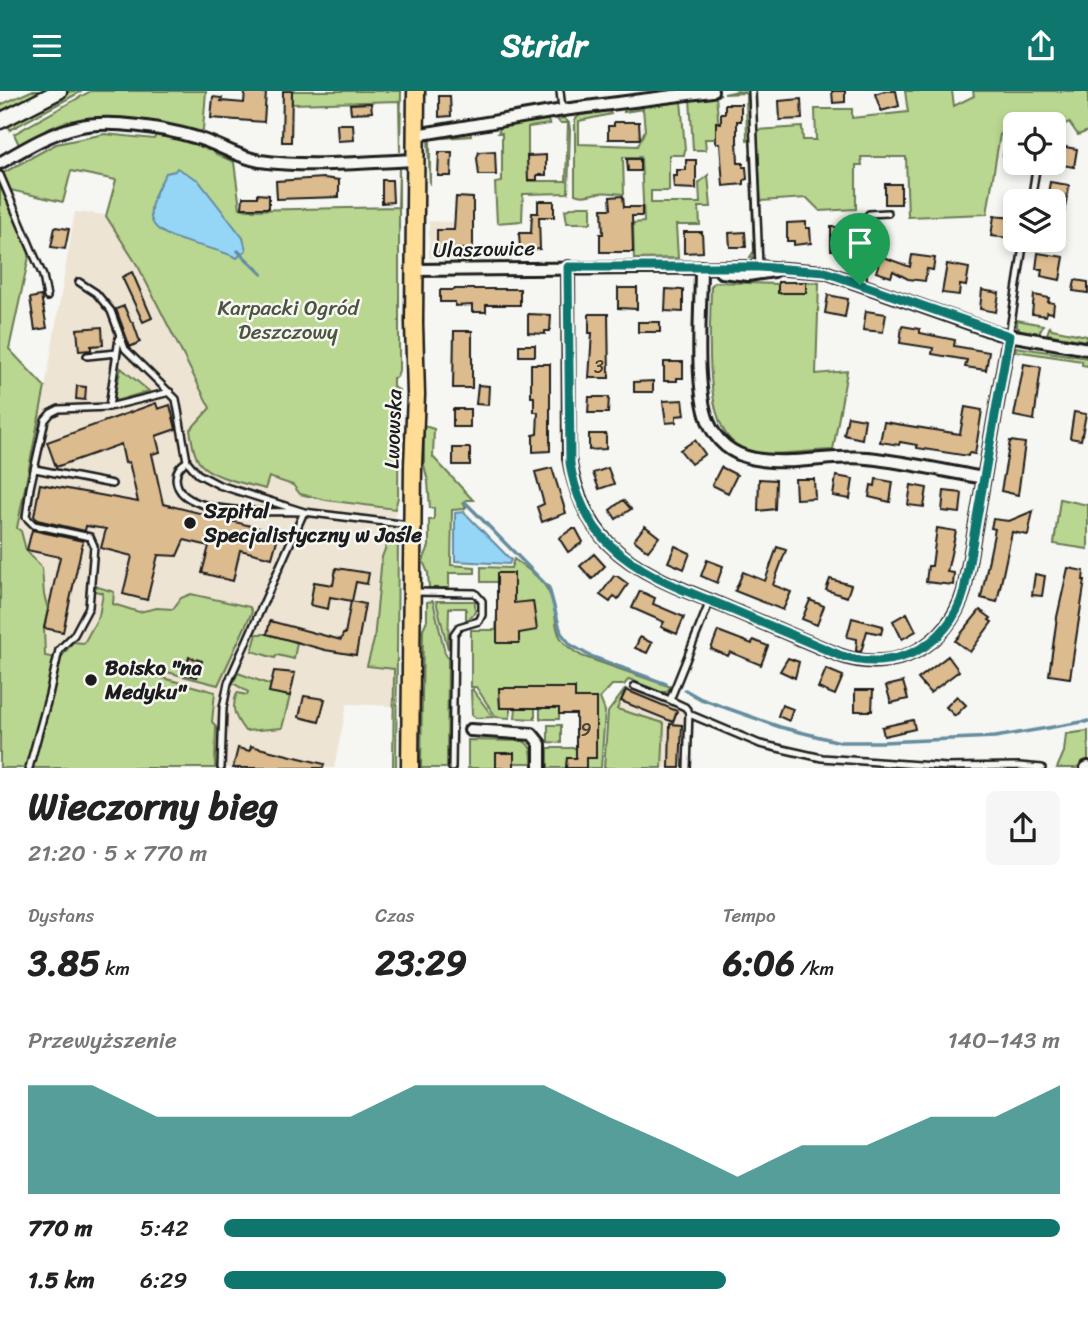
<!DOCTYPE html>
<html lang="pl">
<head>
<meta charset="utf-8">
<style>
  :root { --surface:#fff; --page:#f6f6f6; --text:#222; --muted:#767676; --accent:#0f766e }
  body { margin:0; font-family:Sriracha,sans-serif; background:var(--page); color:var(--text); height:100vh; display:flex; flex-direction:column; font-size:26px; white-space:nowrap }
  * { box-sizing:border-box; margin:0 }
  p { font-size:23px; color:var(--muted) }
  .icon { flex:none; width:38px; height:38px; fill:none; stroke:currentColor; stroke-width:2; stroke-linecap:round; stroke-linejoin:round }
  .map { position:relative; height:677px; overflow:hidden }
  .sheet { display:flex; flex-direction:column; background:var(--surface); flex:1 }
  .sheet>* { flex:none }
  .controls { position:absolute; left:1003px; top:21px; display:grid; gap:14px }
  .controls a { display:grid; place-items:center; width:63px; height:63px; border-radius:10px; background:var(--surface); box-shadow:0 4px 10px #0003; font-size:35px }
  .pin { position:absolute; display:grid; place-items:center; width:60px; height:60px; color:#fff; margin:-72px -30px; border-radius:50% 50% 50% 0; rotate:-45deg; box-shadow:0 0 7px #0007 }
  .pin .icon { rotate:45deg }
  .round { display:grid; place-items:center; flex:none; width:74px; height:74px; border-radius:10px; background:var(--page) }
  .headline { display:flex; align-items:center; justify-content:space-between; height:119px; padding:0 28px }
  h1 { font-size:38px; font-weight:800; line-height:52px }
  .figures { display:grid; grid-template-columns:repeat(3,1fr); gap:10px; height:119px; padding:7px 28px }
  .figures div { display:grid; align-content:center }
  .figures b { font-size:35px; font-weight:800 }
  .figures small { font-size:19px; font-weight:400 }
  .figures p { font-size:19px }
  .chart { height:196px; padding:14px 28px }
  .chart p { display:flex; justify-content:space-between }
  .chart svg { width:100%; height:126px; margin-top:7px; fill:var(--accent); opacity:.7 }
  ul { padding:0 28px; list-style:none; font-size:23px }
  li { display:grid; grid-template-columns:112px 84px 1fr; align-items:center; height:52px }
  li i { height:18px; border-radius:9px; background:var(--accent) }
  header { display:flex; justify-content:space-between; align-items:center; height:91px; padding:0 28px; background:var(--accent); color:#fff; font-size:32px; font-weight:800 }
  .map>svg:first-child { display:block }
</style>
</head>
<body>
<header><svg class="icon" aria-label="menu" viewBox="0 0 24 24"><path d="M4 6h16M4 12h16M4 18h16"/></svg>Stridr<svg class="icon" aria-label="share" viewBox="0 0 24 24"><path d="M12 15V3M7 8l5-5 5 5M5 13v7h14v-7"/></svg></header>
<div class="map">
<svg width="1088" height="677" viewBox="0 0 1088 677">
  <rect width="100%" height="100%" fill="#f6f6f2"/>
  <filter id="ink" filterUnits="userSpaceOnUse"><feTurbulence type="fractalNoise" baseFrequency=".0143" numOctaves="2"/><feDisplacementMap in="SourceGraphic" scale="14" xChannelSelector="R" yChannelSelector="G"/><feConvolveMatrix kernelMatrix="1 2 1 2 8 2 1 2 1" color-interpolation-filters="sRGB"/></filter>
  <g filter="url(#ink)">
    <path fill="#eee4d4" d="M151,47l38,6 45,18 6,47 159,-2 -2,170 -4,1v9l4,1 -3,318 -47,-2 -13,64h-119l1,-41 -4,-5 3,-30 -90,-23 -125,-20 17,-121 25,-122 33,-194 31,3 10,-35z
      M429,130l25,1v38l-25,-2z
      M626,597l57,23 3,5 -3,8 -2,44h-19l1,-45 -46,-14z"/>
    <path fill="#b9d790" stroke="#6a7a56" stroke-width="2" d="M31,0h12l-42,20 -1,-6z
      M71,0h11l-72,39 -1,-4z
      M91,0h115l-3,39 -3,2c-40,-8 -104,-24 -142,-7 -13,5 -26,14 -38,22l-6,-13z
      M292,0h109l-1,61 -1,-51 -107,3z
      M738,0l10,2 3,51 -1,1v-4l-3,-1 -1,-47 -22,1z
      M905,0h47l2,15 20,-10 -1,-5h115v40l-10,4 -9,-13 -15,8v-6h-39v13l-15,-3 -13,80 -79,3 -2,-60h-45l1,8h-6v44l-36,2 -13,-13 -46,3 -4,-71 45,-3 1,13h13l-1,-31h37v9l56,-6z
      M721,3l-5,2 4,43h-15l1,11h-13l-3,-52z
      M681,9l4,50 -1,5h-15v36h-18v12h49l-1,-20 9,-8 3,32h-12l1,18h-24l2,33 -44,1 -1,-36 11,-1 -3,-65h-18l1,37c-7,0 -18,-3 -25,-1 -10,1 -15,5 -24,1v-75l6,-4 28,-4 2,3 -32,7v23l59,2 7,-16 -2,-21 -19,3 1,-4z
      M564,27l5,5 1,7 -2,63 -45,1 -1,27 -25,2 -2,-40 7,-1v-49h-4l3,-7 46,-6 3,4 -22,3v54h38l2,-58h-8l-3,-4z
      M470,40l1,5 -41,3v46l-2,-47z
      M105,43l49,5 2,-5 34,7 23,9 3,4 18,8 6,46 7,2 151,-3 1,-40h-23l23,-1v204l-2,7 -4,1v9l6,3 -1,107 -3,12 -69,-9 -26,-6 -7,-9 -24,-8 -4,12c-18,-5 -56,-12 -66,-27 -6,-8 -7,-22 -9,-32l20,-22 -71,-140 -33,-52 10,-36 -45,-9 -8,31 -53,-12 -7,-17 53,-29z
      M750,62l7,101 -3,4 -4,-1 4,-6z
      M0,91l30,70 -21,97 36,38 -28,141 4,3 5,19 16,18 2,27 4,14 -4,19 1,28 15,3 13,-17 11,1 15,-27 4,-23 -8,-2v-5l19,6 -1,12 26,8 18,-4 16,1 8,-11 10,-4 59,13 2,5 -34,73 -67,-17 -3,6 67,18 -3,30 4,4 -1,42h-215z
      M578,115h13v17h-24l-2,-13z
      M715,191l63,2v9h27l1,-11 13,1 -3,91 31,-3 -14,79c-28,0 -65,9 -91,-2 -42,-17 -31,-124 -31,-162z
      M1017,229l26,5 -4,8 -18,-3 -4,-3z
      M1050,235l2,3 35,7 -1,5 -39,-7z
      M1016,256l72,11v8l-6,-1v-4l-67,-10z
      M121,277l28,23 -33,10 -2,-4z
      M424,335l10,3 -1,28 40,43h-7l-3,3 3,4 -2,2 -12,1 -1,55 24,2v6h-26v15h-20l-1,-15 -5,-12 6,-15v-26h5v-12h-4l-2,-26 -4,-17z
      M1060,408l28,6v44l-34,-5z
      M395,443l3,5 -2,229h-3l1,-99 -27,-3 7,-26 8,-83 5,-13 8,-4z
      M514,468c11,8 26,18 33,30 17,28 -4,46 35,67l89,31 -5,5h-7l-30,-13 -5,6h-12l-12,13 5,13 -4,57h-15v-10h10l-21,-60v-10l-76,1 1,18 10,1v10l-14,-1 -20,-30h-5v-57h25l1,-15 17,-1v-41h-17v9h-16v-15l30,1z
      M433,510l12,52 3,5 -1,110h-26l2,-139 4,-9v-18z
      M436,510h39v11l-6,7h-3v-11h-17l-1,41z
      M257,543h10l30,8 -3,17 -17,-4 -2,3 -23,-7z
      M238,582l33,12 -1,7 20,4 -8,32 -37,3c-9,-12 -15,-22 -8,-38l10,2 1,-3 -15,-9z
      M626,597l-9,21 47,14 -2,45h-58l4,-56z
      M473,598v1l20,27 -17,1 -4,-3 -1,-25z
      M535,616v12l-20,-1 1,-10z
      M540,617h19v11h-19z
      M548,634h13v18l-13,-1z
      M1088,640v29l-12,8h-19l7,-16 2,-18z
      M468,649l55,1c9,4 9,13 9,22h-18v-10h-18v15h-28z
      M548,657h28v10h-9l-1,10h-18z"/>
    <path fill="#95d6f7" stroke="#658c9f" stroke-width="2" d="M177,77l21,12 45,58 3,12 -9,8c-23,-12 -60,-14 -79,-29 -6,-5 -8,-13 -7,-20 1,-12 9,-25 15,-36l9,-2z
      M464,421l47,48 -2,4 -54,-3v-48z"/>
    <g fill="none" stroke-linecap="round" stroke-linejoin="round">
      <path stroke="#658c9f" stroke-width="3.5" d="M238,160l24,23
        M465,411l84,86 12,45 10,12 19,11 76,28
        M685,599l16,9 79,28 60,15h43l112,-5 87,-15
        M1085,631l3,-1"/>
    </g>
    <path fill="#dcbb8e" stroke="#1c1c1c" stroke-width="2" d="M245,0l21,2 -2,29 -53,-4 2,-21 9,1 -1,3 23,2z
      M283,0h9l-1,51h-9z
      M832,0h13v11l-12,1z
      M884,0h12l3,15 -18,5 -6,-17z
      M439,5h11l1,20 -12,1z
      M801,8l1,20 -22,1 -1,-19z
      M371,12l1,9 -21,1 -1,-9z
      M725,13h16v17h-4v19l1,23h5v4h3l1,12 -3,1v4l-21,2 -3,-43h-4v-21l5,1v-10h4z
      M614,31h25l1,17h-32v-13h6z
      M337,33h16l1,16 -16,1z
      M1005,55l10,2v10l-12,-2z
      M1060,55l17,3 -3,18 -17,-3z
      M495,60l1,24h-17l-2,-17 2,-6z
      M439,61h13l-1,24h-13z
      M546,64v20h-9v5h-9l-1,-24z
      M627,68h13v12h-12z
      M686,69h10v29l-22,-1 -1,-12h4v-6h9z
      M324,87l15,2v17l-62,2 -1,-18z
      M382,89h10l1,22 -11,1z
      M1050,91l19,3 -10,57 -5,-1v-41l-7,-1z
      M885,93h16v20h-16z
      M257,103l12,1v13h-27l1,-11h14z
      M623,105l1,11h18v9h-10l1,36h-33v-18h3l-1,-25h9l-1,-12z
      M456,106l17,1v51h-26v5l-10,-1v-23h17z
      M538,110h16v16h-15l1,32 -20,1 -1,-17h12l1,-20h6z
      M994,125l18,2 -3,20 -18,-2z
      M806,131v6h4l1,15 -17,2v-4h-7v-18z
      M55,136l14,2 -4,20 -14,-2z
      M831,136h10v8h11l-1,16 -20,-1z
      M684,141h18l1,20 -19,1z
      M745,141l1,15h-16l-1,-14z
      M1038,162l26,4 -4,23 -19,-4 1,-7h-6z
      M912,164l23,3 -2,12 -6,-1 -2,12 -17,-2 -15,-8 -2,6 -15,-5 5,-16 29,11z
      M947,173l22,4 -3,18 -6,-1 -1,10 -17,-2z
      M132,181l20,46 -9,4 -21,-45z
      M1075,189l13,2v11l-15,-2z
      M778,191h28v11h-28z
      M618,197h19v21l-19,-1z
      M454,198h66v16h-34v7h-14v-7l-17,1v-4h-15v-12h14z
      M666,198l17,1v22l-18,-1z
      M982,199l17,3 -3,19 -16,-3z
      M828,204l20,4 -3,18 -20,-4z
      M1034,204l15,3 -1,4 6,1 -1,10 -6,-1 -1,4 -14,-2z
      M41,205l6,32 -12,2 -5,-32z
      M124,215l7,16h2l7,20 -10,5 -14,-38z
      M866,220l20,3 -3,18 -20,-2z
      M528,223l23,1 -1,16h-5v3l-17,-1z
      M589,223h19l1,64h-20l3,-45h-3z
      M638,231h22v10h-22z
      M902,235l18,3v4l35,7 -1,6 35,6 -3,18 -21,-3 2,-7 -35,-6 1,-6 -33,-5z
      M102,236l1,18 -12,1v4l-12,1 -2,-22z
      M454,240h18v57h-19z
      M519,254h16v11h-16z
      M664,271h19v16h-6v3h-13z
      M531,273h19v87l-17,1v-17l4,-1 1,-22h-4v-15h-3z
      M1024,273l17,3 -7,53 -20,-4z
      M653,290v11h-19v-10z
      M478,294l11,1 -1,19 -12,-1z
      M77,295l9,1 -1,13 -9,-1z
      M589,306h20l-1,16h-20z
      M683,309l2,15 -9,1v6l-10,1 -3,-22z
      M156,312l2,6 12,-4 6,24 -20,7 4,16 -8,2 11,50 116,29 -7,25 -32,-8 -7,31 -31,-8 7,-27 -25,-6 -7,16 -19,-1 -11,45 -24,-6 9,-38 -31,-8 5,-19 -20,-3 -1,5 -48,-11 -3,-4 6,-32 98,18 -9,-40 -4,1 -4,-19 -65,23 -9,-25z
      M965,316l17,3 -7,44 -6,-1 -1,3 -51,-8v-3l-17,-3 -1,3 -19,-3 4,-20 76,12z
      M453,318h17v18h-17z
      M1074,321l12,2 -5,26 -11,-2z
      M848,325l17,3 -3,20 -18,-4z
      M589,343h17v15l-17,1z
      M695,349l10,14 -14,10 -11,-14z
      M1010,350l15,2 -7,52 -17,-4z
      M453,357h17v17h-17z
      M721,376l16,8 -9,18 -16,-8z
      M552,377l14,45 -24,9 -5,-15 7,-3 -9,-32z
      M608,377l6,16 -15,5 -6,-16z
      M836,385l17,3 -3,20 -17,-3z
      M759,388l17,1 -1,29 -17,2z
      M795,388h19l1,19 -19,1z
      M876,388l17,3 -3,20 -21,-5 2,-12 4,1z
      M911,394l16,3 -3,19 -16,-2z
      M944,400l18,2 -2,20 -18,-2z
      M623,409l8,9 -15,10 -6,-9z
      M1033,420l-5,24 -16,-3 -15,70 -16,-4 14,-69 -4,-1 2,-9 16,2z
      M645,435l14,11 -11,14 -14,-11z
      M937,437l19,3 -9,41 7,1 -1,12 -27,-3 2,-16h4z
      M572,438h4l7,13 -15,10 -9,-14z
      M32,439l51,11 -20,91 -19,-4 16,-71 -33,-7z
      M675,455l15,7 -6,16 -16,-7z
      M777,456l9,3 -13,35 18,7 -8,18 -48,-19 8,-19 22,9z
      M594,463l11,12 -13,13 -12,-13z
      M707,469l16,6 -6,17 -16,-7z
      M336,477l33,5 -2,11 -11,-2 -4,19 -22,-4 -2,12 -18,-4 4,-23 19,3z
      M1068,477l16,3 -1,9h2l-15,98 -21,-3 8,-58z
      M497,482h17v30l19,-2 4,29 -18,3v10h-22z
      M1035,483l10,2 -3,20 -10,-1z
      M614,485h3l11,8 -10,15 -4,-3 -4,6 -10,-7z
      M830,488l21,6 -4,12 -21,-7z
      M640,500l15,7 -2,6 31,13 -7,17 -16,-7 3,-5 -32,-14z
      M810,509l14,6 -7,19 -15,-6z
      M351,510l14,3 -9,51 -31,-5 -58,-16 3,-13 71,19 2,-6h2z
      M980,519l11,8 -2,2 3,2 -22,30 -15,-11z
      M907,522l9,18 -14,8 -9,-18z
      M852,527l31,8 -2,8 -14,-3 -6,21 -5,-1 1,-12 -10,-2z
      M718,540l34,13 1,-4 15,6 -7,19 -31,-13 -2,4 -17,-7z
      M640,546l12,6 -5,10 -12,-5z
      M948,565l11,15 -29,22 -12,-14z
      M189,566l13,4 -5,16 -13,-3z
      M788,567l11,4 -4,16 -15,-7z
      M826,578l17,7 -8,19 -17,-7z
      M274,580l21,2 -5,23 -21,-4z
      M903,591l5,17 -17,4 -5,-17z
      M499,597h76v10h21v60h-10v10h-20l1,-10h9v-44h-17v-6h-59z
      M626,599l51,21 -4,11 -52,-21z
      M855,599h18l-1,21h-17z
      M304,605l21,3 -6,23 -20,-5z
      M957,605l9,9 -11,11 -9,-9z
      M782,614l11,4 -4,12 -11,-5z
      M913,629l2,9 -31,7 -2,-9z
      M670,633l12,1 -2,43h-11z
      M251,655l73,18 -1,4h-90l5,-20 12,3z
      M496,662h18v15h-18z"/>
    <g fill="none" stroke-linecap="round" stroke-linejoin="round">
      <g stroke="#1c1c1c" stroke-width="10">
        <path id="service" d="M560,0l2,18
          M752,0l7,175
          M0,84l43,101 4,21
          M1031,110l6,-38
          M79,191l17,11 15,18 14,38 51,50 11,62 11,13 21,11 85,27 105,13
          M860,194l3,-7 -1,-56 7,-8 19,-1
          M1009,245l15,-96
          M87,265l30,-3
          M109,316l10,-69
          M187,370c-8,5 -13,12 -10,23 8,33 100,27 127,28l-76,171 -5,25 -2,60
          M35,378l77,15
          M415,501l60,1 7,8v14l-3,6 -20,6 -5,7 -2,134
          M634,595l36,14
          M689,623l71,30 62,14 125,9 72,-1 23,2
          M29,677l20,-73 10,-45 15,-15 15,-28 5,-61 -4,-9 -56,-12 -8,-8 4,-29 15,-68 6,-7 8,-4 50,-2 61,-15
          M687,677l2,-56 -4,-5 -15,-7 40,-99"/>
      </g>
      <g stroke="#1c1c1c" stroke-width="16">
        <path id="minor" d="M416,44l147,-25 149,-19
          M0,72c24,-14 50,-30 77,-36 33,-8 86,1 117,10 23,6 42,20 66,24 50,7 105,1 155,-1
          M568,176l1,191c5,31 18,64 40,86 30,30 74,46 112,61 39,17 78,33 118,50 54,20 109,-8 125,-64l45,-255
          M701,176c0,42 -7,117 7,154 25,64 109,31 159,37 39,4 78,13 116,20
          M414,179l345,-3 66,5 172,61 91,16
          M721,181l27,3 26,-4
          M470,639l62,4 8,10v24
          M1086,677l2,-1"/>
      </g>
      <g stroke="#1c1c1c" stroke-width="19">
        <path id="secondary" d="M0,30l59,-30"/>
      </g>
      <g stroke="#1c1c1c" stroke-width="21">
        <path id="primary" d="M410,677l3,-303 3,-70 -2,-72 2,-232"/>
      </g>
      <use href="#service" stroke="#f6f6f2" stroke-width="5"/>
      <use href="#minor" stroke="#f6f6f2" stroke-width="10"/>
      <use href="#secondary" stroke="#f6f6f2" stroke-width="14"/>
      <use href="#primary" stroke="#ffdd96" stroke-width="16"/>
    </g>
  </g>
  <g fill="none" stroke-linecap="round" stroke-linejoin="round" filter="url(#ink)">
    <g stroke="#fff" stroke-width="14">
      <path id="route" d="M568,176h191l66,5 184,64 -45,255c-15,56 -71,83 -125,64 -39,-17 -79,-33 -118,-50 -38,-15 -82,-31 -112,-61 -21,-20 -35,-52 -39,-81z"/>
    </g>
    <use href="#route" stroke="#0f766e" stroke-width="9"/>
  </g>
  <g fill="#1c1c1c" stroke="#f6f6f2" stroke-width="2.5">
    <circle cx="190" cy="432" r="7"/>
    <circle cx="91" cy="589" r="7"/>
  </g>
  <g text-anchor="middle" dominant-baseline="central" stroke-width="5" stroke-linejoin="round" paint-order="stroke">
    <g font-size="18" fill="#4c4438">
      <text x="599" y="276">3</text>
      <text x="586" y="639">9</text>
    </g>
    <g font-size="21" fill="#1c1c1c" stroke="#f6f6f2">
      <text transform="translate(484 158) rotate(-1)">Ulaszowice</text>
      <text transform="translate(393 338) rotate(-88)">Lwowska</text>
    </g>
    <g font-size="21" fill="#4b543f" stroke="#f6f6f2">
      <text x="288" y="217">Karpacki Ogród<tspan x="288" dy="24">Deszczowy</tspan></text>
    </g>
    <g font-size="21" font-weight="bold" fill="#1c1c1c" stroke="#f6f6f2" text-anchor="start">
      <text x="204" y="420">Szpital<tspan x="204" dy="24">Specjalistyczny w Jaśle</tspan></text>
      <text x="105" y="577">Boisko "na<tspan x="105" dy="24">Medyku"</tspan></text>
    </g>
  </g>
</svg>
<div class="controls">
<a><svg class="icon" aria-label="locate" viewBox="0 0 24 24"><circle cx="12" cy="12" r="6"/><path d="M12 2v4M12 18v4M2 12h4M18 12h4"/></svg></a>
<a><svg class="icon" aria-label="layers" viewBox="0 0 24 24"><path d="M12 4l9 5-9 5-9-5zM3 14l9 5 9-5"/></svg></a>
</div>
<div class="pin" style="left:860px;top:194px;background:#1e9e55"><svg class="icon" aria-label="arrive" viewBox="0 0 24 24"><path d="M6 21V4h12l-3 4 3 4H6"/></svg></div>
</div>
<section class="sheet">
<div class="headline"><div><h1>Wieczorny bieg</h1><p>21:20 · 5 × 770 m</p></div><a class="round"><svg class="icon" aria-label="share" viewBox="0 0 24 24"><path d="M12 15V3M7 8l5-5 5 5M5 13v7h14v-7"/></svg></a></div>
<div class="figures">
<div><p>Dystans</p><b>3.85<small> km</small></b></div>
<div><p>Czas</p><b>23:29</b></div>
<div><p>Tempo</p><b>6:06<small> /km</small></b></div>
</div>
<div class="chart"><p><span>Przewyższenie</span>140–143 m</p>
<svg viewBox="0 0 160 44" preserveAspectRatio="none"><path d="M0 44V6L10 6L20 17L30 17L40 17L50 17L60 6L70 6L80 6L90 17L100 27L110 38L120 27L130 27L140 17L150 17L160 6V44z"/></svg>
</div>
<ul>
<li><b>770 m</b>5:42<i style="width:100%"></i></li>
<li><b>1.5 km</b>6:29<i style="width:60%"></i></li>
</ul>
</section>
</body>
</html>
